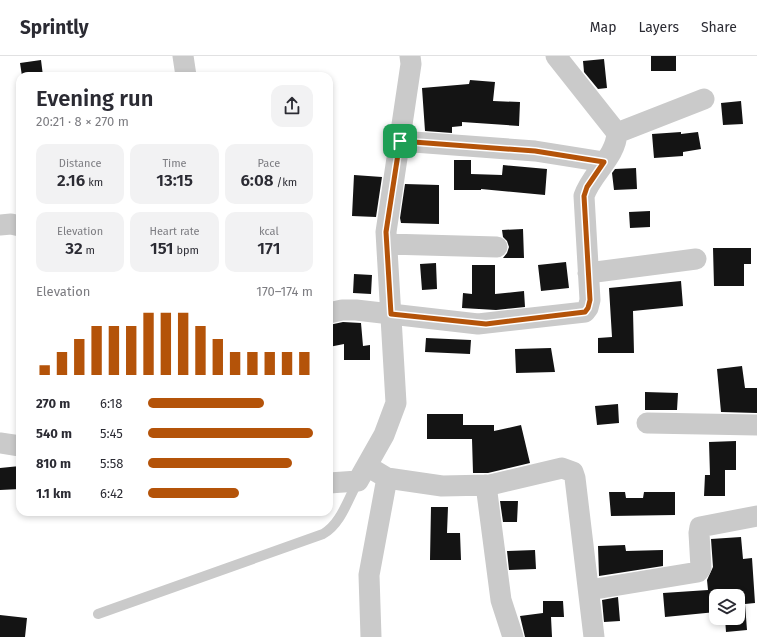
<!DOCTYPE html>
<html lang="en">
<head>
<meta charset="utf-8">
<style>
  :root { --surface:#fff; --page:#f2f2f3; --text:#2b2b33; --muted:#7c7c81; --line:#e1e1e2; --accent:#b45309 }
  body { margin:0; font-family:"Fira Sans",sans-serif; background:var(--page); color:var(--text); height:100vh; display:flex; flex-direction:column; font-size:15px; white-space:nowrap }
  * { box-sizing:border-box; margin:0 }
  p { font-size:13px; color:var(--muted) }
  .icon { flex:none; width:22px; height:22px; fill:none; stroke:currentColor; stroke-width:2; stroke-linecap:round; stroke-linejoin:round }
  .map { position:relative; flex:1; overflow:hidden }
  .side { position:absolute; left:16px; top:16px; width:317px; height:444px; display:flex; flex-direction:column; background:var(--surface); border-radius:12px; box-shadow:0 2px 6px #0003 }
  .side>* { flex:none }
  .tools { position:absolute; left:709px; top:533px; display:grid; gap:8px }
  .tools a { display:grid; place-items:center; width:36px; height:36px; border-radius:8px; background:var(--surface); box-shadow:0 2px 6px #0003; font-size:20px }
  .pin { position:absolute; display:grid; place-items:center; width:34px; height:34px; color:#fff; margin:-17px; border-radius:8px; box-shadow:0 2px 6px #0006 }
  .round { display:grid; place-items:center; flex:none; width:42px; height:42px; border-radius:12px; background:var(--page) }
  .headline { display:flex; align-items:center; justify-content:space-between; height:68px; padding:0 20px }
  h1 { font-size:22px; font-weight:600; line-height:30px }
  .figures { display:grid; grid-template-columns:repeat(3,1fr); gap:6px; height:68px; padding:4px 20px }
  .figures div { display:grid; align-content:center; border-radius:10px; background:var(--page); text-align:center }
  .figures b { font-size:17px; font-weight:600 }
  .figures small { font-size:11px; font-weight:400 }
  .figures p { font-size:11px }
  .chart { height:112px; padding:8px 20px }
  .chart p { display:flex; justify-content:space-between }
  .chart svg { width:100%; height:72px; margin-top:4px; stroke:var(--accent); stroke-width:6 }
  ul { padding:0 20px; list-style:none; font-size:13px }
  li { display:grid; grid-template-columns:64px 48px 1fr; align-items:center; height:30px }
  li i { height:10px; border-radius:5px; background:var(--accent) }
  header { display:flex; align-items:center; gap:24px; box-sizing:border-box; height:56px; padding:0 20px; background:var(--surface); border-bottom:1px solid var(--line) }
  header strong { font-size:19px }
  nav { display:flex; gap:22px; margin-inline-start:auto; font-size:14px }
  .map>svg:first-child { display:block }
</style>
</head>
<body>
<header>
<strong>Sprintly</strong>
<nav><a>Map</a><a>Layers</a><a>Share</a></nav>
</header>
<div class="map">
<svg width="757" height="581" viewBox="0 0 757 581">
  <rect width="100%" height="100%" fill="#fff"/>
  <path fill="#141414" d="M651,0h25v15h-25z
    M604,3l3,29 -9,1 -14,-17 -1,-11z
    M41,4l2,16h-21l-2,-13z
    M470,24l25,2 -2,19 27,1 -1,24 -57,-4v4l-10,1v6l-27,-2 -3,-43 47,-4z
    M741,45l2,23 -20,1 -2,-22z
    M681,76v2l17,-2 3,17 -18,3v4l-29,2 -2,-24z
    M454,104h17v14l31,1 1,-10 44,4 -2,26 -64,-6v1h-27z
    M636,112l1,21 -23,1 -2,-17 3,-4z
    M354,119l28,2 -6,40 -24,-1z
    M405,128l34,1v39l-38,-1 -1,-5z
    M650,155v16l-20,1 -1,-16z
    M523,173l1,29h-21l4,-5 2,-6 -2,-6 -4,-4 -1,-7z
    M713,192h38v16h-7v22h-30z
    M566,206l3,26 -28,3 -3,-26z
    M436,207l1,26 -15,1 -2,-26z
    M472,209h23v29l29,-3 1,16 -29,3 -34,-2 1,-15 9,1z
    M354,218l18,1 -1,19 -18,-1z
    M681,225l2,25 -50,5 1,42h-36v-15l14,-1 -3,-49z
    M343,266l18,1 2,23 7,-1v15h-26v-16l-15,3v-22z
    M426,282l45,2 -1,14 -45,-2z
    M551,292l4,24 -39,1 -1,-24z
    M742,310l3,22h12v25l-36,-1 -4,-43z
    M645,336l33,1 -1,17h-32z
    M618,348l1,19 -22,2 -2,-19z
    M427,358h36v11h31v6l27,-6 9,38 -42,10h-15l-1,-34h-45z
    M736,385v29h-11v26h-21l1,-21h5l-1,-33z
    M20,410v23l-20,1v-22z
    M609,436h16l1,6h17l1,-6h31v23l-64,1z
    M500,445h18l-1,21h-14z
    M431,451h17l-1,26h13l1,27h-31z
    M741,481l2,22 9,-1 3,45 -10,1 2,26 -21,2 -1,-14h13v-22h-22v16l-51,5 -2,-24 45,-3 -1,-10 6,-13 -2,-28z
    M625,489l1,6 37,-1v16l-64,10 -1,-30z
    M535,494l1,19 -27,1 -2,-19z
    M618,541l2,24 -16,1 -2,-22z
    M543,545h20l1,16h-13l1,20h-27l-5,-21 23,-3z
    M0,559l27,3 -2,19h-25z"/>
  <g fill="none" stroke-linecap="round" stroke-linejoin="round">
    <path stroke="#cacaca" stroke-width="10" d="M98,558l225,-80c18,-10 25,-35 35,-53"/>
    <path stroke="#cacaca" stroke-width="21" d="M183,0l3,20
      M617,77l87,-34
      M400,85l135,10 69,11
      M0,169l11,-1 9,2
      M387,188l110,3
      M588,217l108,-14
      M329,257l13,-3h14l122,14 107,-12 3,-4 2,-8 -6,-104c7,-22 32,-39 33,-63l-61,-77
      M647,367l110,2
      M0,387l20,3
      M367,410l20,12 55,8 48,-1 72,-17 11,4 2,6 19,159
      M329,427l29,-2 26,-46 12,-32 -10,-171 25,-168 -1,-8
      M486,429l15,115 12,37
      M589,534l109,-18 3,-4 -2,-35 1,-6 57,-11
      M371,581l-2,-62 18,-97"/>
  </g>
  <g fill="none" stroke-linecap="round" stroke-linejoin="round">
    <g stroke="#fff" stroke-width="8">
      <path id="route" d="M400,85l135,10 69,11 -17,25 -3,9 6,104 -2,8 -3,4 -99,12 -95,-10 -5,-82z"/>
    </g>
    <use href="#route" stroke="#b45309" stroke-width="5"/>
  </g>
</svg>
<div class="tools">
<a><svg class="icon" aria-label="layers" viewBox="0 0 24 24"><path d="M12 4l9 5-9 5-9-5zM3 14l9 5 9-5"/></svg></a>
</div>
<div class="pin" style="left:400px;top:85px;background:#1e9e55"><svg class="icon" aria-label="arrive" viewBox="0 0 24 24"><path d="M6 21V4h12l-3 4 3 4H6"/></svg></div>
<section class="side">
<div class="headline"><div><h1>Evening run</h1><p>20:21 · 8 × 270 m</p></div><a class="round"><svg class="icon" aria-label="share" viewBox="0 0 24 24"><path d="M12 15V3M7 8l5-5 5 5M5 13v7h14v-7"/></svg></a></div>
<div class="figures">
<div><p>Distance</p><b>2.16<small> km</small></b></div>
<div><p>Time</p><b>13:15</b></div>
<div><p>Pace</p><b>6:08<small> /km</small></b></div>
</div>
<div class="figures">
<div><p>Elevation</p><b>32<small> m</small></b></div>
<div><p>Heart rate</p><b>151<small> bpm</small></b></div>
<div><p>kcal</p><b>171</b></div>
</div>
<div class="chart"><p><span>Elevation</span>170–174 m</p>
<svg viewBox="0 0 160 44" preserveAspectRatio="none"><path d="M5 44V38M15 44V30M25 44V22M35 44V14M45 44V14M55 44V14M65 44V6M75 44V6M85 44V6M95 44V14M105 44V22M115 44V30M125 44V30M135 44V30M145 44V30M155 44V30"/></svg>
</div>
<ul>
<li><b>270 m</b>6:18<i style="width:70%"></i></li>
<li><b>540 m</b>5:45<i style="width:100%"></i></li>
<li><b>810 m</b>5:58<i style="width:87%"></i></li>
<li><b>1.1 km</b>6:42<i style="width:55%"></i></li>
</ul>
</section>
</div>
</body>
</html>
